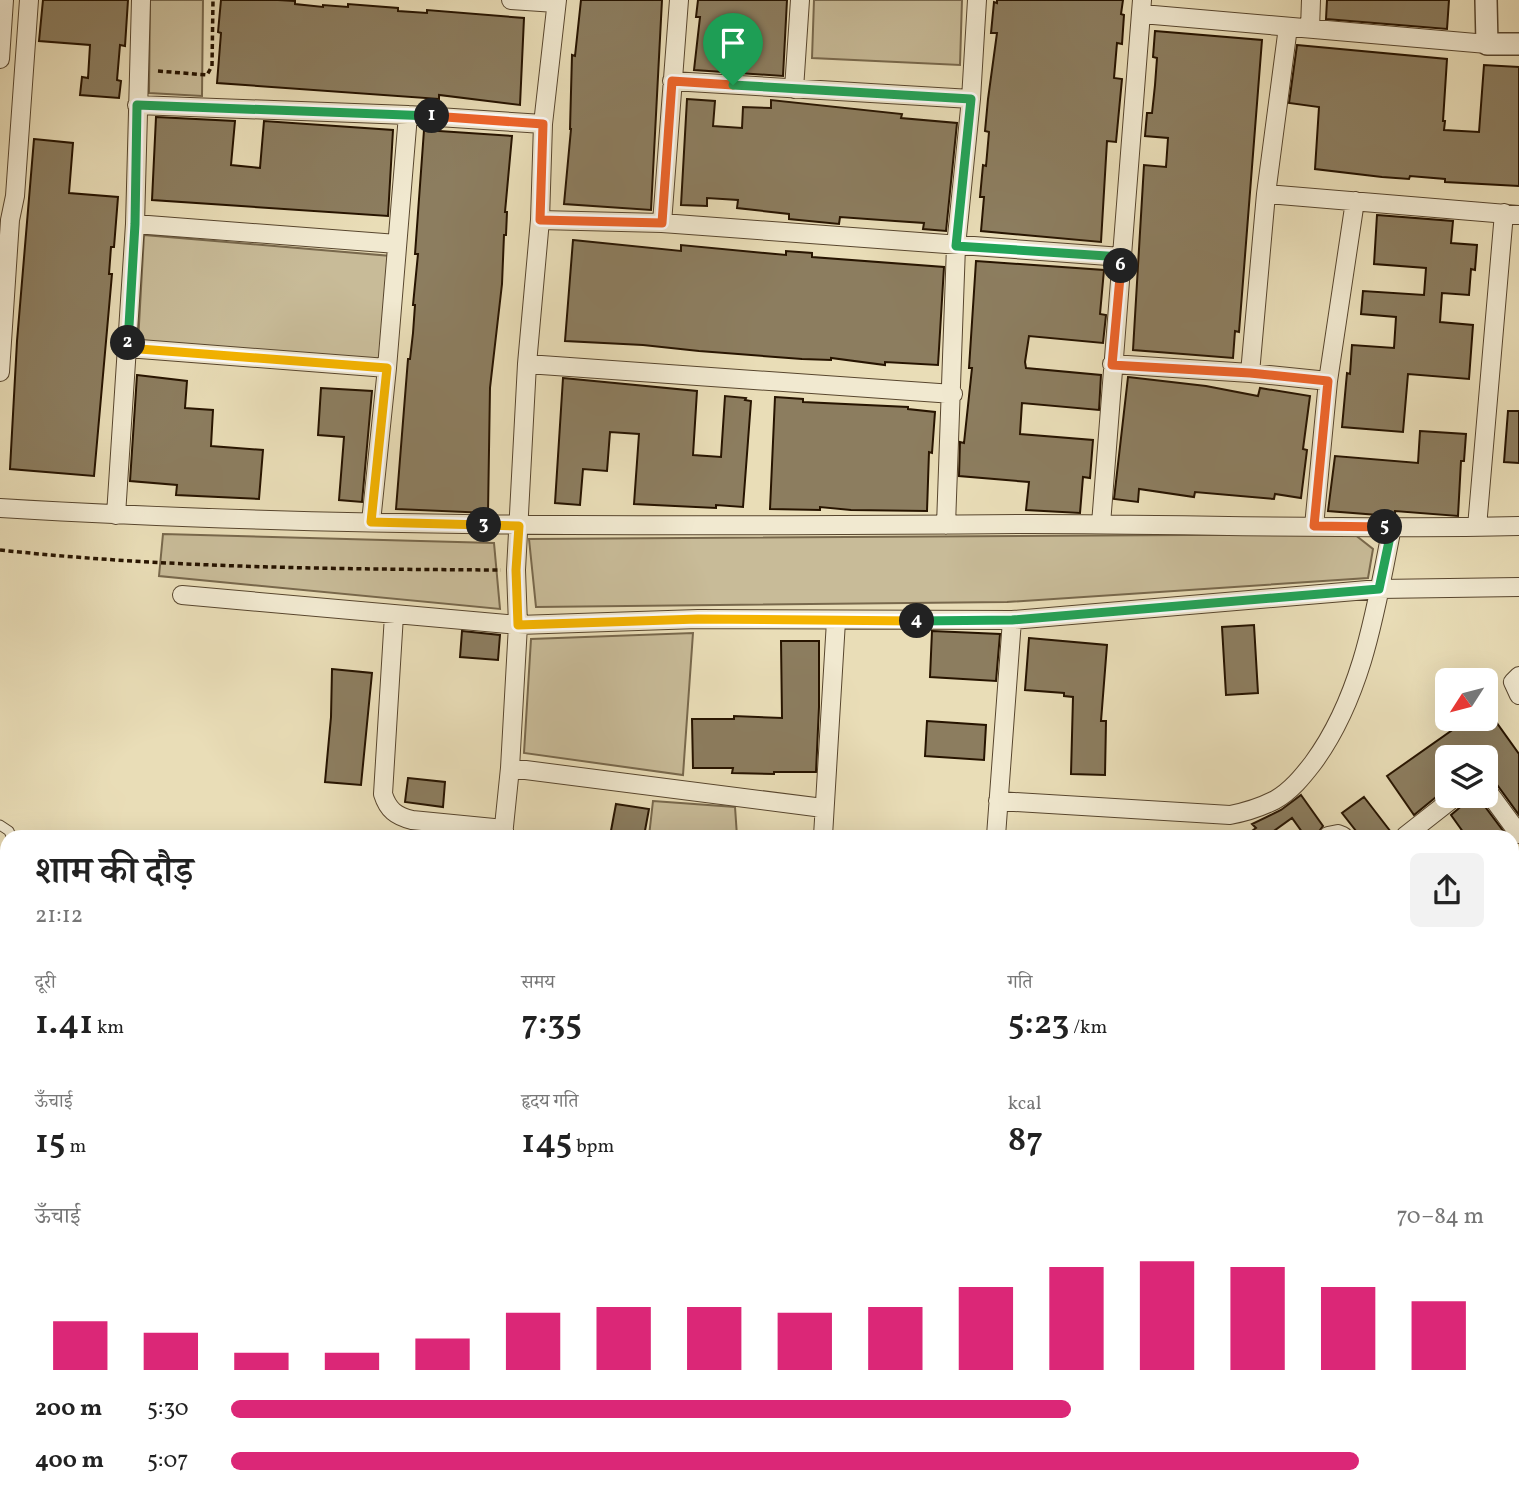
<!DOCTYPE html>
<html lang="hi">
<head>
<meta charset="utf-8">
<style>
  :root { --surface:#fff; --page:#f2f2f2; --text:#222; --muted:#767676; --accent:#db2777 }
  body { margin:0; font-family:Vollkorn,"Noto Serif Devanagari",serif; background:var(--page); color:var(--text); height:100vh; display:flex; flex-direction:column; font-size:26px; white-space:nowrap }
  * { box-sizing:border-box; margin:0 }
  p { font-size:23px; color:var(--muted) }
  .icon { flex:none; width:38px; height:38px; fill:none; stroke:currentColor; stroke-width:2; stroke-linecap:round; stroke-linejoin:round }
  .map { position:relative; flex:1; overflow:hidden }
  .drawer { position:absolute; left:0px; top:830px; width:1519px; height:674px; display:flex; flex-direction:column; background:var(--surface); border-radius:21px 21px 0 0; box-shadow:0 7px 28px #0002 }
  .drawer>* { flex:none }
  .needle { width:46px; rotate:234deg }
  .tools { position:absolute; left:1435px; top:668px; display:grid; gap:14px }
  .tools a { display:grid; place-items:center; width:63px; height:63px; border-radius:10px; background:var(--surface); box-shadow:0 7px 28px #0002; font-size:35px }
  .pin { position:absolute; display:grid; place-items:center; width:60px; height:60px; color:#fff; margin:-72px -30px; border-radius:50% 50% 50% 0; rotate:-45deg; box-shadow:0 0 7px #0007 }
  .pin .icon { rotate:45deg }
  .km { position:absolute; width:35px; height:35px; margin:-18px; border-radius:50%; background:#222; color:#fff; font-size:19px; line-height:35px; text-align:center }
  .round { display:grid; place-items:center; flex:none; width:74px; height:74px; border-radius:10px; background:var(--page) }
  .headline { display:flex; align-items:center; justify-content:space-between; height:119px; padding:0 35px }
  h1 { font-size:38px; font-weight:600; line-height:52px }
  .figures { display:grid; grid-template-columns:repeat(3,1fr); gap:10px; height:119px; padding:7px 35px }
  .figures div { display:grid; align-content:center }
  .figures b { font-size:35px; font-weight:600 }
  .figures small { font-size:19px; font-weight:400 }
  .figures p { font-size:19px }
  .chart { height:196px; padding:14px 35px }
  .chart p { display:flex; justify-content:space-between }
  .chart svg { width:100%; height:126px; margin-top:7px; stroke:var(--accent); stroke-width:6 }
  ul { padding:0 35px; list-style:none; font-size:23px }
  li { display:grid; grid-template-columns:112px 84px 1fr; align-items:center; height:52px }
  li i { height:18px; border-radius:9px; background:var(--accent) }
  .map>svg:first-child { display:block }
</style>
</head>
<body>
<div class="map">
<svg width="1519" height="1503" viewBox="0 0 1519 1503">
  <rect width="100%" height="100%" fill="#e9ddb7"/>
  <filter id="stains"><feTurbulence type="fractalNoise" baseFrequency=".00286" numOctaves="4"/><feColorMatrix values="0 0 0 0 .2 0 0 0 0 .09 0 0 0 0 .02 0 0 0 .5 -.17"/></filter>
  <radialGradient id="worn" r=".72"><stop offset=".6" stop-color="#630" stop-opacity="0"/><stop offset="1" stop-color="#630" stop-opacity=".3"/></radialGradient>
  <path fill="#c8bb98" stroke="#78684c" stroke-width="2" d="M150,0h53l-1,96 -53,-3z
    M814,0h148l-2,65 -148,-7z
    M144,235l247,21 -12,103 -241,-17z
    M163,534l331,9 6,66 -341,-33z
    M1354,534l19,15 -5,29 -361,24 -471,5 -7,-68z
    M693,633l-10,142 -159,-22 7,-114z
    M653,801l82,6 2,29h-88z"/>
  <path fill="#8c7d5f" stroke="#271400" stroke-width="2" d="M43,0h85l-3,46 -5,-1 -3,35 4,1 -2,17 -39,-3 2,-18 6,1 2,-33 -51,-4z
    M221,0h57l17,1v3l28,3v-2l25,2v-3l50,4v3l29,2v-3l97,8 -4,87 -81,-10v4l-222,-16 4,-50 -3,-1z
    M581,0h81l-11,210 -87,-6 7,-75h-1l2,-74 3,1z
    M698,0h89l-4,76 -89,-6 6,-53h-4z
    M997,0h126l-2,14 3,1 -2,29 -5,-1 -3,35 8,1 -6,63 -9,-1 -6,101 -120,-11 3,-34h-4l3,-32 3,1 3,-34 -4,-1 3,-32 9,-66h-6l3,-31 3,1z
    M1327,0h122l-2,29 -121,-10z
    M1155,31l107,9 -23,292 -4,-1 -2,27 -100,-8 11,-185 22,2 2,-29 -23,-2 2,-23h5l3,-28 2,-27 -4,-1z
    M1297,45l150,14 -4,62h2l-1,9 35,2 5,-67 35,2v119l-74,-4v-3l-35,-3 -1,3 -27,-2 -67,-8 4,-62 -30,-4z
    M687,99l28,2 -2,25 29,2 1,-21 28,1v-8l131,14 -1,4 56,5 -11,108 -23,-2 1,-6 -29,-2 -55,-4 -1,7 -50,-5v-5l-52,-6 1,-8 -31,-2v8l-26,-1z
    M156,117l79,4 -4,44 29,3 4,-47 129,9 -5,86 -236,-16z
    M424,130l88,6 -7,76h2l-1,23h-2l-2,49 -12,104 -2,125 -92,-4 12,-150h2l3,-26 2,-28h-2l5,-51h-3z
    M34,139l39,4 -4,50 49,4 -4,50h-3l-2,27h3l-18,202 -84,-7 7,-128z
    M1377,215l76,6 -2,22 26,2 -2,25 -4,-1 -2,26 -27,-2 -2,29 33,3 -4,54 -61,-5 -5,58 -61,-5 5,-54 3,1 2,-29 42,3 2,-31 -35,-3 2,-23 61,4 2,-27 -52,-4z
    M573,240l108,11v-6l105,10v-4l26,2v4l132,10 -6,98 -53,-3v3l-54,-7v2l-29,-1 -103,-8 -56,-6 -78,-4z
    M976,261l128,9 -4,44 6,1 -3,28 -74,-7 -4,26 1,6 75,7 -2,35 -77,-7 -2,31 73,6 -3,38 -7,-1 -3,36 -54,-3 3,-28 -70,-6 1,-34 4,1 8,-75h-3z
    M137,375l50,6 -2,27 28,2 -2,36 52,4 -4,49 -83,-4 1,-10 -47,-4z
    M1128,377l78,9 52,10 2,-8 50,8 -7,53 4,1 -6,48 -26,-4 -1,5 -79,-7 -1,5 -55,-8 -1,13 -24,-3z
    M563,378l134,13 -4,64 28,2 4,-61 21,2 -1,2 6,1 -8,106 -27,-2v3l-82,-4 5,-70 -29,-2 -3,39 -24,-2 -3,36 -25,-2z
    M321,388l51,3 -10,111 -23,-2 5,-63 -26,-2z
    M775,397l28,2v3l105,5v2l27,3 -3,41 -3,-1 -2,59 -76,-1 -31,-3v3l-50,-1z
    M1508,411h11v52l-15,-1z
    M1420,431l46,3 -2,27h-3l-3,55 -63,-5v5h-4l-63,-5 7,-55 83,7z
    M1254,625l4,68 -32,2 -4,-68z
    M462,631l38,4 -2,25 -38,-3z
    M932,631l68,3 -4,47 -66,-4z
    M1029,638l78,7 -6,76h5l-1,54 -34,-1 2,-77 -9,-1v-3l-39,-3z
    M781,641h38v66l-3,65h-42v2l-42,-1 1,-5h-40l-1,-49h42v-3l48,2z
    M332,669l40,4 -11,112 -36,-3 6,-65z
    M1468,719h26l25,35v61l-24,-33 -9,-7v-17h-39v30l-33,27 -27,-39z
    M927,721l59,4 -2,35 -59,-4z
    M408,778l37,4 -2,25 -38,-5z
    M1301,795l22,31 -6,8 -4,2h-8l-13,-18 -25,18h-22l11,-8 -4,-4 29,-14z
    M1467,796h10l30,40h-41l-15,-21 13,-11z
    M1364,797l30,39h-34l-18,-23z
    M616,804l33,5 -5,27h-34z"/>
  <g fill="none" stroke-linecap="round" stroke-linejoin="round">
    <g stroke="#58462e" stroke-width="11">
      <path id="service" d="M0,825l9,6 2,5
        M0,869l7,-18
        M0,1223l7,24
        M0,1461l7,-10
        M89,1503l2,-7
        M176,1503l1,-7"/>
    </g>
    <g stroke="#58462e" stroke-width="20">
      <path id="minor" d="M511,0l45,3
        M1142,14l345,30
        M1310,29l1,-29
        M0,59l4,-59
        M672,81l299,18
        M794,89l6,-89
        M137,105l271,10 135,9
        M1266,194l253,21
        M540,220l122,3 460,34
        M662,223l17,-223
        M135,224l262,20
        M127,348l260,20
        M527,364l426,30
        M1112,364l138,9 78,8
        M0,372l10,-152 5,-24 14,-196
        M1250,373l16,-179 22,-167
        M0,508c343,21 687,18 1030,16 163,0 326,6 489,2
        M116,515l19,-291 6,-224
        M371,522l16,-154 21,-253
        M1101,524l41,-524
        M946,525l10,-279 15,-147 6,-99
        M1314,526l14,-145 27,-180
        M1477,527l27,-314
        M182,595l336,30 180,-6 314,1 367,-31 140,-2
        M394,615l-11,179c5,16 13,22 29,26l92,9
        M1519,676l-6,6 6,13
        M510,768l313,40
        M1486,789l33,45
        M998,801l232,14c16,-3 31,-8 45,-15 16,-9 28,-24 38,-37 50,-68 63,-155 79,-236
        M503,836l7,-68 8,-143 -2,-55 11,-206 13,-144 3,-96 14,-124
        M823,836l13,-215
        M996,836l16,-216
        M1328,836l10,-2 5,2
        M1405,836l51,-40
        M1512,883l7,-5
        M1512,1059l7,-7
        M1512,1138l7,1
        M1512,1249h7
        M754,1496l1,7
        M1227,1496l25,7
        M567,1503l1,-7
        M636,1503v-7
        M1267,1503l1,-7
        M1365,1503l1,-7
        M1480,1503v-7"/>
    </g>
    <g stroke="#58462e" stroke-width="24">
      <path id="tertiary" d="M1486,0l1,44h32"/>
    </g>
    <path stroke="#271400" stroke-width="3.5" stroke-dasharray="5 3.5" stroke-linecap="butt" d="M158,71l49,4 5,-9 1,-66
      M0,550c167,18 334,19 501,20"/>
    <use href="#service" stroke="#f1e9d0" stroke-width="9"/>
    <use href="#minor" stroke="#f1e9d0" stroke-width="18"/>
    <use href="#tertiary" stroke="#f1e9d0" stroke-width="21"/>
  </g>
  <g fill="none" stroke-linecap="round" stroke-linejoin="round">
    <g stroke="#fff" stroke-width="14">
      <path id="split-1" d="M432,116l111,8 -3,96 122,3 10,-142 61,4"/>
    </g>
    <g stroke="#fff" stroke-width="14">
      <path id="split-2" d="M128,343l7,-119 2,-119 295,11"/>
    </g>
    <g stroke="#fff" stroke-width="14">
      <path id="split-3" d="M128,343l-1,5 260,20 -16,154 113,3"/>
    </g>
    <g stroke="#fff" stroke-width="14">
      <path id="split-4" d="M484,525l35,1 -3,44 2,55 180,-6 219,2"/>
    </g>
    <g stroke="#fff" stroke-width="14">
      <path id="split-5" d="M917,621l95,-1 367,-31 13,-62h-7"/>
    </g>
    <g stroke="#fff" stroke-width="14">
      <path id="split-6" d="M1121,266l-9,99 138,8 78,8 -14,145 71,1"/>
    </g>
    <g stroke="#fff" stroke-width="14">
      <path id="split-7" d="M733,85l238,14 -15,147 166,11 -1,9"/>
    </g>
    <use href="#split-1" stroke="#f0652b" stroke-width="9"/>
    <use href="#split-2" stroke="#22a559" stroke-width="9"/>
    <use href="#split-3" stroke="#f5b400" stroke-width="9"/>
    <use href="#split-4" stroke="#f5b400" stroke-width="9"/>
    <use href="#split-5" stroke="#22a559" stroke-width="9"/>
    <use href="#split-6" stroke="#f0652b" stroke-width="9"/>
    <use href="#split-7" stroke="#22a559" stroke-width="9"/>
  </g>
  <rect width="100%" height="100%" filter="url(#stains)"/>
  <rect width="100%" height="100%" fill="url(#worn)"/>
</svg>
<div class="tools">
<a><svg class="needle" viewBox="-14 -14 28 28"><path d="M0-13l5 13h-10z" fill="#e53935"/><path d="M0 13l5-13h-10z" fill="#767676"/></svg></a>
<a><svg class="icon" aria-label="layers" viewBox="0 0 24 24"><path d="M12 4l9 5-9 5-9-5zM3 14l9 5 9-5"/></svg></a>
</div>
<div class="pin" style="left:733px;top:85px;background:#1e9e55"><svg class="icon" aria-label="arrive" viewBox="0 0 24 24"><path d="M6 21V4h12l-3 4 3 4H6"/></svg></div>
<b class="km" style="left:432px;top:116px">1</b>
<b class="km" style="left:128px;top:343px">2</b>
<b class="km" style="left:484px;top:525px">3</b>
<b class="km" style="left:917px;top:621px">4</b>
<b class="km" style="left:1385px;top:527px">5</b>
<b class="km" style="left:1121px;top:266px">6</b>
<section class="drawer">
<div class="headline"><div><h1>शाम की दौड़</h1><p>21:12</p></div><a class="round"><svg class="icon" aria-label="share" viewBox="0 0 24 24"><path d="M12 15V3M7 8l5-5 5 5M5 13v7h14v-7"/></svg></a></div>
<div class="figures">
<div><p>दूरी</p><b>1.41<small> km</small></b></div>
<div><p>समय</p><b>7:35</b></div>
<div><p>गति</p><b>5:23<small> /km</small></b></div>
</div>
<div class="figures">
<div><p>ऊँचाई</p><b>15<small> m</small></b></div>
<div><p>हृदय गति</p><b>145<small> bpm</small></b></div>
<div><p>kcal</p><b>87</b></div>
</div>
<div class="chart"><p><span>ऊँचाई</span>70–84 m</p>
<svg viewBox="0 0 160 44" preserveAspectRatio="none"><path d="M5 44V27M15 44V31M25 44V38M35 44V38M45 44V33M55 44V24M65 44V22M75 44V22M85 44V24M95 44V22M105 44V15M115 44V8M125 44V6M135 44V8M145 44V15M155 44V20"/></svg>
</div>
<ul>
<li><b>200 m</b>5:30<i style="width:67%"></i></li>
<li><b>400 m</b>5:07<i style="width:90%"></i></li>
</ul>
</section>
</div>
</body>
</html>
